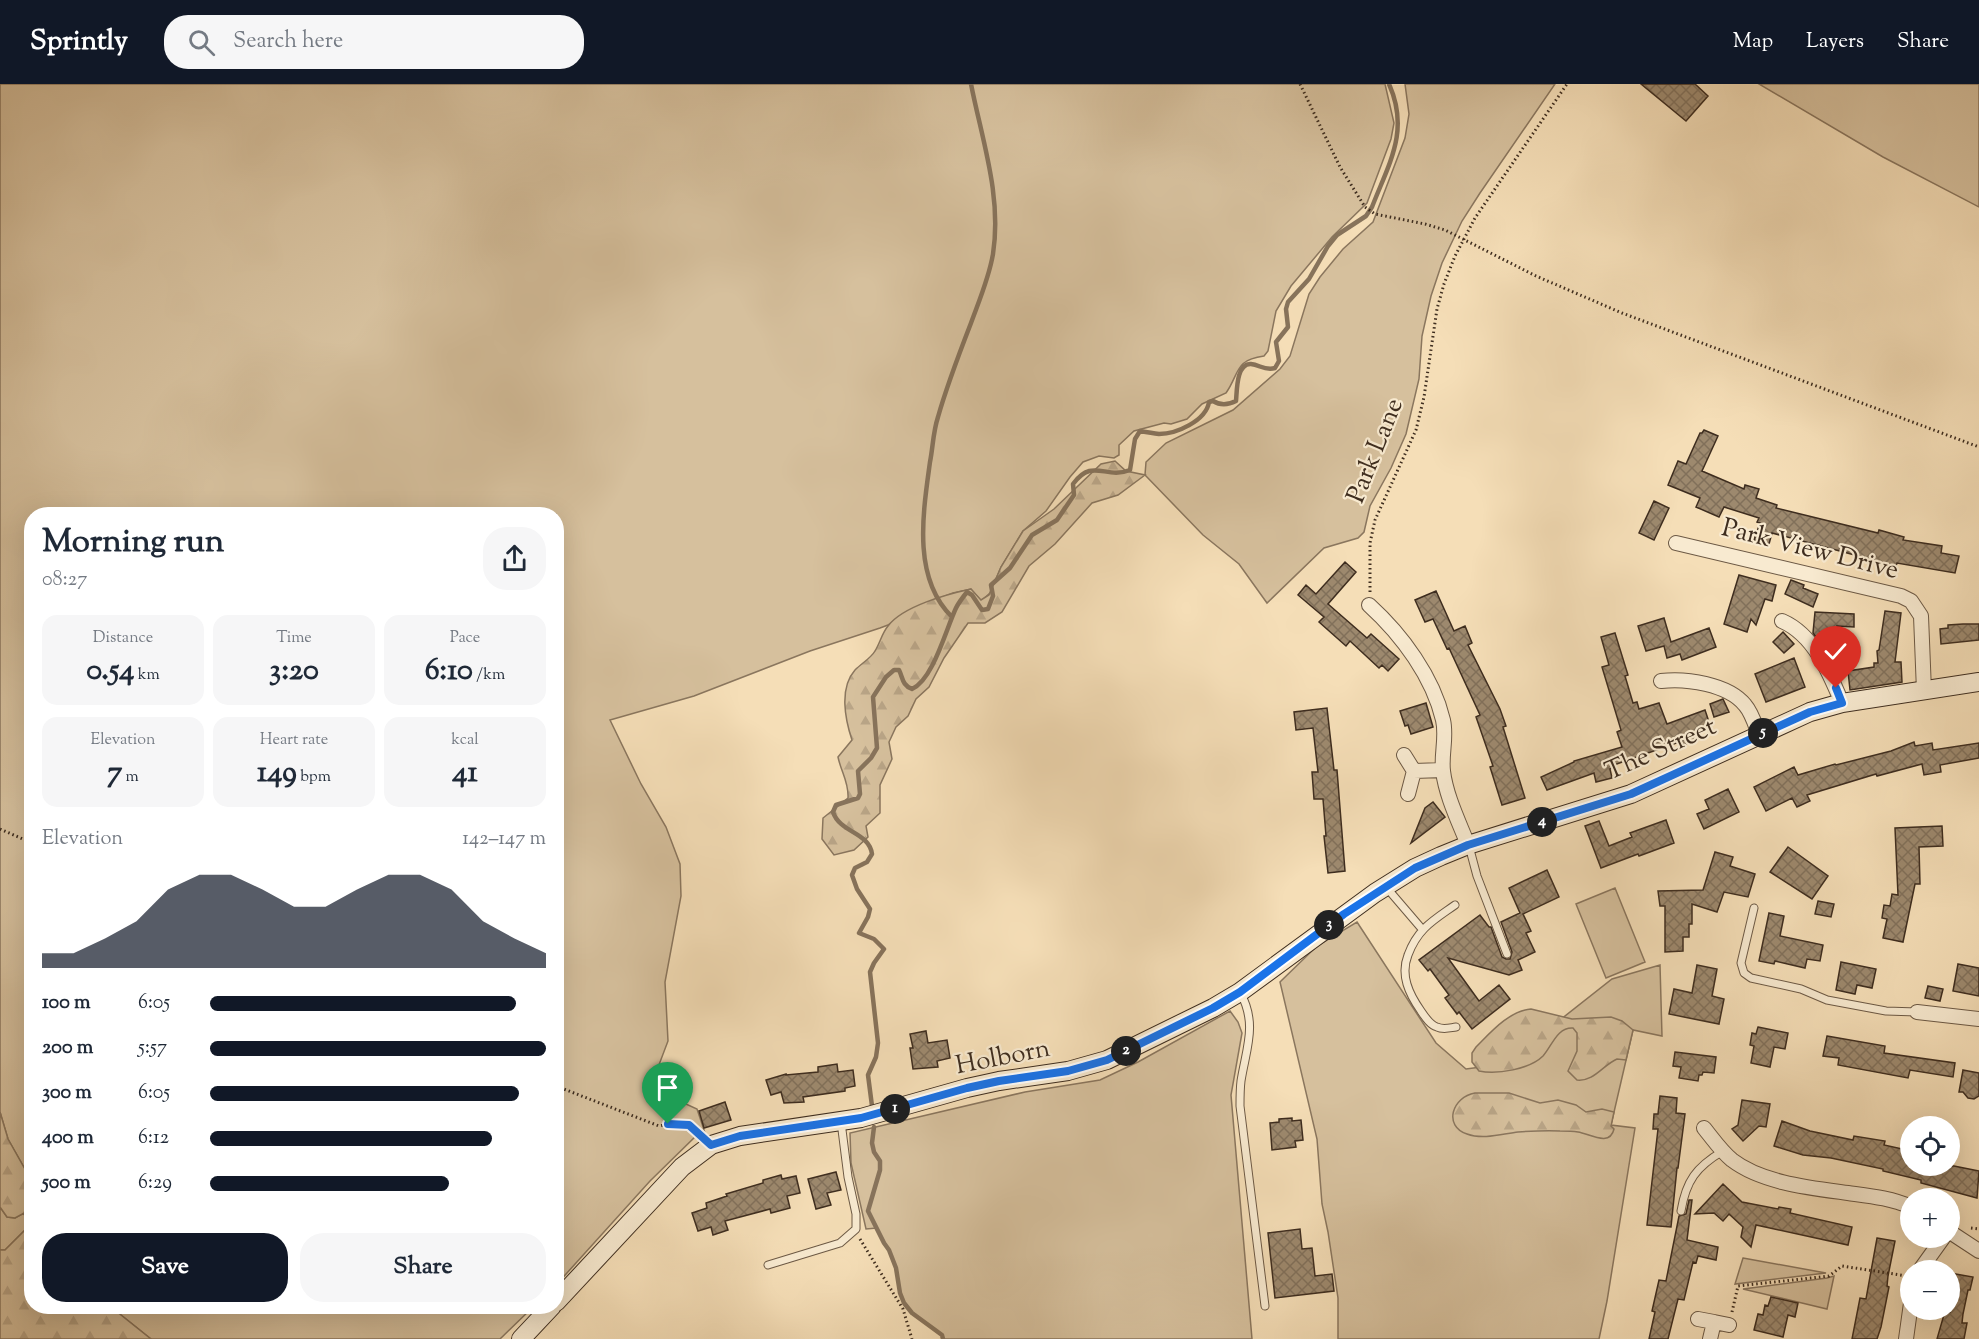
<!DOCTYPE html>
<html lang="en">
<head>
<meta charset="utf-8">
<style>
  :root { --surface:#fff; --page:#f6f6f7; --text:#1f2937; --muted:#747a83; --accent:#111827 }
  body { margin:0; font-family:"Sorts Mill Goudy",serif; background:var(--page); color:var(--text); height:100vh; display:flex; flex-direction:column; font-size:22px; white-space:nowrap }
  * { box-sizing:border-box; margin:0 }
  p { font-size:20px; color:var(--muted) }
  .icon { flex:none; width:33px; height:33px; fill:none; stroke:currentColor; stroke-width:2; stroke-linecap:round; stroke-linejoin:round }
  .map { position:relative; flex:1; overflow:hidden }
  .drawer { position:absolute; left:24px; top:423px; width:540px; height:807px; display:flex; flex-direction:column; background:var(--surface); border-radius:24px; box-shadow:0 6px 24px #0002 }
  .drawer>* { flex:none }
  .controls { position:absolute; left:1900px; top:1032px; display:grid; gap:12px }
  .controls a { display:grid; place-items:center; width:60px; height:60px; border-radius:50%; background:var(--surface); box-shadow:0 6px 24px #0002; font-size:30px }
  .pin { position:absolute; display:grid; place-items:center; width:51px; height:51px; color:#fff; margin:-62px -26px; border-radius:50% 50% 50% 0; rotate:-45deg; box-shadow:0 0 6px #0007 }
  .pin .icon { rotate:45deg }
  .km { position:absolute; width:30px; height:30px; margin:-15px; border-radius:50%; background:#222; color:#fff; font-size:16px; line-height:30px; text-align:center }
  .round { display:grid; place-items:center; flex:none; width:63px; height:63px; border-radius:24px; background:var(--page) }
  .overview { display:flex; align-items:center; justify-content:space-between; height:102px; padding:0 18px }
  h1 { font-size:33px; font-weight:700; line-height:45px }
  .figures { display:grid; grid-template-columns:repeat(3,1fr); gap:9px; height:102px; padding:6px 18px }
  .figures div { display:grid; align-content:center; border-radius:15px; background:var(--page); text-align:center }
  .figures b { font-size:30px; font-weight:700 }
  .figures small { font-size:16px; font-weight:400 }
  .figures p { font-size:16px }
  .chart { height:168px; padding:12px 18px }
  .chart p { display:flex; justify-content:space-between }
  .chart svg { width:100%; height:108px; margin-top:6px; fill:var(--accent); opacity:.7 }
  .action { display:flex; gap:12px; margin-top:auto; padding:12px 18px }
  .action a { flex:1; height:69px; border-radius:24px; background:var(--accent); color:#fff; font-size:24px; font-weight:700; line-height:69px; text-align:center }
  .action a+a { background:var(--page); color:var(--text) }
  ul { padding:0 18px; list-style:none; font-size:20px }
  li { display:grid; grid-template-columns:96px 72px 1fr; align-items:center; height:45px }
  li i { height:15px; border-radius:8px; background:var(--accent) }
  header { display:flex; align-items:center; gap:36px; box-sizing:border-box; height:84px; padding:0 30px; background:var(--accent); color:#fff }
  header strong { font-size:28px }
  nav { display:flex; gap:33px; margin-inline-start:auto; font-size:21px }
  .search { width:420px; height:54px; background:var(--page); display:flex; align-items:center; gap:15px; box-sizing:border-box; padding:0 21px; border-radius:24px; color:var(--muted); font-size:22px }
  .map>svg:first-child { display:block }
</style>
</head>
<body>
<header>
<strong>Sprintly</strong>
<div class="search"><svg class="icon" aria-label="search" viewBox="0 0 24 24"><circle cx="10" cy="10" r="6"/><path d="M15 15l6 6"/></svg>Search here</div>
<nav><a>Map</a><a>Layers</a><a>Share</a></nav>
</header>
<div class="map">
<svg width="1979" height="1255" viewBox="0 0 1979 1255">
  <defs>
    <pattern id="forest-firs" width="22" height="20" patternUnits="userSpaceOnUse" patternTransform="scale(1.5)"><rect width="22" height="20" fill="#d6c09d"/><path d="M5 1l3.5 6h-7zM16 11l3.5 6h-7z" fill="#b9a587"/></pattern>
    <pattern id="building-cross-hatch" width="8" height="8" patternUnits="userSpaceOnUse" patternTransform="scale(1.5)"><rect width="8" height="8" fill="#9d896e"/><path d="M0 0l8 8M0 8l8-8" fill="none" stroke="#81705a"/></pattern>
  </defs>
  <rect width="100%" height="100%" fill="#f5deb7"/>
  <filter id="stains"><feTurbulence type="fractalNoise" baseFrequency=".00333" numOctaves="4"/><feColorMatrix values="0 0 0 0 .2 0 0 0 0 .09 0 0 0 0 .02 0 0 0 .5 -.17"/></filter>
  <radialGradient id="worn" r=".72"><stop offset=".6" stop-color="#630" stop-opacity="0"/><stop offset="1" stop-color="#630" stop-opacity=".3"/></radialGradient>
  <path fill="#d6c09d" stroke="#8a765e" stroke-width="1.5" d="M0,0h1385l9,39 -3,16 -24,64 -35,34 -41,49 -15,25 -8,40 -4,5c-30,4 -24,17 -38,37l-24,11 -15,15 -16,5 -7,-1 -30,8 -15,14v10l-5,3 -15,-2 -16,6 -13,15 -24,34 -23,20 -22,36 -11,26 -9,8 -10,-12 -18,4 -23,9 -27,12 -15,11 -8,3 -70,23 -116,45 -84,24 31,64 25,43 14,37 1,32 -16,86 3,59 -17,45 8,18h27l11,5 8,24 -9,3 -46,45 -93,103 -1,-770h-524l-1,676 -5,-19 -18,-32 -8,-27z
    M1405,0h150l-75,109 -18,28 -20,42 -11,33 -9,40 -3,43 -13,55 -15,34 -21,38 -6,26 -6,6 -34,10 -57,55 -28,-39 -36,-29 -58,-60 1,-13 20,-19 67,-33 47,-41 10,-13 19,-62 11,-17 23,-28 30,-27 32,-84 4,-24z
    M1759,0h220v123l-96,-50z
    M1615,804l30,74 -39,16 -30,-74z
    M1357,838l79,121 30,26 38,-5 108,-85 48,-14 2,71 -29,-6 -22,95 24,3 -28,173 -8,38h-261v-41l-10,-66 -6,-28 -5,-65 -37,-157 37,-36z
    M1230,927l8,11 4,11 -11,62 21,244h-309l-1,-4 -30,-22 -8,-11 -4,-9 -4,-25 -7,-18 -12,-22 -11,1 -15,-66 -1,-30 175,-41 75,-12 38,-18z
    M0,1123l7,10 8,1 9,-5 4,14 -23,23h-5z
    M1743,1174l83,15 -91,11z
    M1834,1192l-7,33 -84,-20 84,-11z
    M111,1223h422l-33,32h-349z"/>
  <path fill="url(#forest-firs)" stroke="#8a765e" stroke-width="1.5" d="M1115,377l11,10 19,4 -27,20 -26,8 -37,41 -26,22 -27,46 -17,11h-17l-24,35 -15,29 -13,12 -8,17 -12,11 -7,15 3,17 -12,26v28l-14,13 2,11 -14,13 -20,5 -12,-16 1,-21 25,-20c1,-16 -7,-26 -10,-41l14,-17c-7,-21 -13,-52 3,-70 7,-7 16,-12 20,-19 5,-8 7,-18 13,-25 15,-20 60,-32 83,-37l10,11 8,-5 12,-28 22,-36 31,-22 47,-45z
    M1531,925l41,10 39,-2 11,4 11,9 -7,30 -9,-1c-14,6 -23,23 -40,21l-9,-9 9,-20v-18l-4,-5c-16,-1 -21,18 -30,28 -13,13 -46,19 -64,15l-7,-9v-9l4,-6c15,-15 33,-36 55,-38z
    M1475,1009h34l31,10 18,-3 18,5 10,7 16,-3 12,3 -3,14 3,3c-4,18 -24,5 -36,3 -6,-1 -12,-1 -18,-1 -14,-1 -28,0 -42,1 -16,2 -35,8 -51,2 -24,-8 -15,-37 8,-41z
    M0,1028l8,27 18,32 5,19 1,116 79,1 40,32h-151v-89h5l23,-23 -4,-14 -9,5 -8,-1 -7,-10z"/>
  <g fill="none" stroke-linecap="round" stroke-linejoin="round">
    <path stroke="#87735b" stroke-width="4.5" d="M952,533c-40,-39 -29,-104 -22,-155 3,-15 3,-30 8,-45 9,-32 21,-63 33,-94 8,-22 18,-45 22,-69 9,-58 -11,-114 -22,-170
      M872,1022l-4,-31 8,-18 2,-14 -8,-71 4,-9 10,-14 -10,-10 -15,-6 9,-16 2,-8 -13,-20 -5,-14 3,-7 12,-6 5,-8c-3,-22 -32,-21 -39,-42l3,-7 22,-7 2,-4 -2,-23 13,-13 6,-10 -4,-51 13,-20 8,-7h5c4,8 3,15 13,19 21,-9 34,-60 44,-81 3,-6 7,-11 11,-16l5,3 10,15 6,-1 5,-13 -2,-11 19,-17 22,-33 25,-15 17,-25 -1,-11c20,-27 32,-4 57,-14l5,-31 5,-8c6,1 12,2 19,3 17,0 47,-13 50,-32l4,-1c8,5 15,4 23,0 1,-9 0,-38 15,-37 9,1 14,7 24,4l4,-7 -3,-19 12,-15 -2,-18 2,-7 21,-23 19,-33 9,-11 29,-19 6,-9c17,-44 38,-76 17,-123
      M874,1043l-2,16 2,9 6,9v9l-12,41 16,32 5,7 7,18 4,25 4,10 8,10 30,22 1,4"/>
  </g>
  <path fill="url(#building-cross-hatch)" stroke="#3e2d1f" stroke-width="1.5" d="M1641,0h54l13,12 -22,25z
    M1704,346l14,6 -16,35 42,18 1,-4 14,4 -3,9 21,7 -1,3 102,25 1,-3 25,7 -1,3 39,6 -1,7 18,3 -4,17 -58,-10 -1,3 -124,-33 -3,11 -15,-4 6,-17 -3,-1 2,-4 -35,-11 -5,10 -23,-10 4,-9 -32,-13 10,-24 8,3 14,-31h2z
    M1654,417l15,7 -15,32 -15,-7z
    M1345,478l11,10 -28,32 39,34 4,-4 28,25 -11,12 -6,-6 -3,3 -29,-27 -4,5 -27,-24 5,-5 -26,-22 8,-10 10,9z
    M1739,491l37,10 -4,16 -7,-2 -9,26 -5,-6 -4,13 -23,-8z
    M1791,496l13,5 -1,3 15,6 -5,13 -28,-13z
    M1436,507l18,40 11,-5 7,17 -4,2 32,64 6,17 -3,1 22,71 -23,7 -12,-38 3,-1 -17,-49 4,-2 -31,-67 -2,1 -14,-30 -8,3 -10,-22z
    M1885,527l16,2 -6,49h6l1,20 -52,8 -2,-19 26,-4v-4h4l-1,-12 2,-1z
    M1815,528l39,2v13l-17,-1 2,12 -23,-1 -3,-4z
    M1664,534l7,24 38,-14 7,19 -34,13 -2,-6 -13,4 -3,-12 -18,5 -8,-25z
    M1963,540h16v16l-38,4 -1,-15 8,-1v-3z
    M1783,548l11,12 -10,9 -11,-11z
    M1615,549l13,42 -3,1 8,27 4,-1 2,7 20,-6 8,21 38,-14 6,18 -16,6 2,6 -14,5 -1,-4 -71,25 1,2 -2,1 2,9 -16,4 -2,-9 -47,17 -6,-13 33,-15v-1l48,-14 -5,-15 4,-2 -19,-63 7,-2 -8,-28z
    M1794,574l11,29 -39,15 -11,-28z
    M1723,615l6,13 -15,5 -4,-13z
    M1426,619l7,24 -22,7 -3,-9 -3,1 -5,-15z
    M1327,624l7,62h3l8,101 -17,2 -4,-37h2l-3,-37h-9l-2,-27h6l-5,-44 -17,2 -2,-18z
    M1914,658l1,4 17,-3 1,7 46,-7v15l-39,7 1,7 -17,3 -2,-11 -45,12 -1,-2 -69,21 3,6 -13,6 -5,-9 -26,13 -12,-24 40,-20 4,8 37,-11 1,1 55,-14z
    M1728,705l11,23 -35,17 -7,-15 12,-5 -4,-9z
    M1433,718l12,15 -34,26 14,-35z
    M1666,736l8,23 -35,13 -1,-2 -37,14 -16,-42 14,-5 10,25 23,-9 -2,-4z
    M1942,742l1,20 -24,1 1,37h-5l-12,58 -20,-4 4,-19 -5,-1 2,-13 6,1 2,-12 6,1 -3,-67z
    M1788,763l40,29 -16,23 -42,-27z
    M1715,768l18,5 -3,9 25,8 -7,23 -24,-5 -7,20 -25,-8v20h-3v13h-6v14l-18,1v-46h-5l-2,-15 45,-1z
    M1547,786l12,27 -36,17 8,17 -5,2 9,19 -17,8 4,10 -13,5 -61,-17 31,43 20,-16 11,14 -38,30 -13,-17 -2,2 -12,-16 4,-3 -19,-26 -2,2 -9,-11 61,-45 9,12h2l11,30 4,2h4l2,-7 -11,-30 19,-9 -11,-25z
    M1818,817l16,3 -3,13 -16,-3z
    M1769,829l15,3 -4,20 43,9 -3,16 -13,-2 -2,9 -30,-7 -1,3 -15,-3z
    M1841,878l35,7 -4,19 -15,-3 -2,9 -19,-4z
    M1958,880l21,4v28l-26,-5z
    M1697,881l20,4 -5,27 12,3 -5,25 -50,-10 5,-25 18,4z
    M1928,902l15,3 -3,12 -15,-3z
    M1758,943l30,6 -3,16 -11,-2 -4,20 -19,-4 3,-17 -4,-1 2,-12 4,1z
    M926,947l2,12 19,-3 3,18 -13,3 1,6 -25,2 -3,-21h3l-3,-14z
    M1827,952l58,10 -1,7 71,10 -2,14 -43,-7 -2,8 -70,-13 1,-7 -16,-2z
    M1675,968l41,5 -2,16 -11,-1 -1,3h-3l-1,6 -19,-3 2,-11 -8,-1z
    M837,980l1,8 15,-2 2,16 -10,2v3l-42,6 1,5 -20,1 -3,-11 -10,3 -5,-15 20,-6v1l32,-3v-5z
    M1963,986l16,3v23l-5,3 -6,-1 -5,-6h-4z
    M1660,1012l17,2 -1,15 9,1 -7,54h-1l-6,59 -24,-2 11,-96h-5l1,-15h4z
    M1742,1016l28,4 -4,23 -7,-1 -16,15 -11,-12 6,-4z
    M725,1018l6,18 -27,8 -5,-17z
    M1292,1034v3l9,-1 2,20 -8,1 1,6 -24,3 -2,-27 9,-1v-3z
    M1782,1037l28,10 43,9 1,-4 31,5 -1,4 23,5 -1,7 5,1v8h43l25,5 -2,27 -56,-15v-3l-38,-9v-2l-52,-11 -28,-3 -29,-9z
    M836,1088l5,18 -14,3 4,12 -15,4 -8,-30z
    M781,1091l1,4 14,-3 4,17 -13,3 3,12 -19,5 -1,-4 -45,12 3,9 -15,5 -2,-8 -13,4 -6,-18 15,-5 -1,-5 21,-7 -1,-2 37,-11v-3z
    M1723,1100l19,18 36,7 1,-2 12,2 -1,4 62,14 -4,18 -92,-20 -5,22 -10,-10 2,-10 -14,-13 -6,7 -9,-8 -19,1z
    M1689,1116h3l-5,40 31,7 -2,13 -18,-4 -2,7 -3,-1 -9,38 -6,-1 -10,40h-19l6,-27 -3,-1 7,-31 7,1 13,-65 7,-2z
    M1300,1145l2,20 10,-1 3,28 17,-2 2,17 -59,7 -7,-65z
    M1877,1154l18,3 -7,35 -1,10 2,1 -8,40 -4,12h-25l8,-41 6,1z
    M1950,1189l23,4 -3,13h-2l-5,24 -1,9h5l-3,16h-27l8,-28 5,1z
    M1771,1213l27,6 -3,14 -7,-2 -5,22 -29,-7 4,-16 5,1 2,-10 3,1z"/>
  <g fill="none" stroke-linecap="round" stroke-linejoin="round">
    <g stroke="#6c5945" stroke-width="9">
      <path id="lane" d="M1469,762l8,30 30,78
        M1386,803l36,42
        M1455,821c-21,15 -37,23 -47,50 -8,20 1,39 13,56 4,6 9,14 16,16 6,3 12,1 19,0
        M1754,824l-13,55 3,10 7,5 50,11 26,11 59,11 31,1
        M1240,908c18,32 6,57 1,89 -1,8 -1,17 -1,25l25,200
        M1681,1127c5,-30 15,-44 42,-60
        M768,1181l72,-22 16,-14v-15l-8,-37 -7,-55"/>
    </g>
    <g stroke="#6c5945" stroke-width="16">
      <path id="street" d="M1676,459l225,53 10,5 10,15 3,75
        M1369,521c33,30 64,72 74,115 4,17 -2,34 0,51 3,25 16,51 25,74
        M1782,537c32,14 47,51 60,82
        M1661,597c25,-3 67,3 84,24 7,8 10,19 14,30
        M1404,671l10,16 -6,23
        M1414,687l29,-1
        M1917,928l62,7
        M1704,1044c9,11 17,23 28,32 30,23 79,28 116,33 22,3 43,5 63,14
        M1950,1148l29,19
        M1920,1186l23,-32
        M1698,1235l16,3
        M1710,1255l4,-17 15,3
        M1906,1255l5,-36"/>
    </g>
    <g stroke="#3e2d1f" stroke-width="20">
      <path id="secondary" d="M556,1218l126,-135 29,-22 29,-9 121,-18 106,-30 32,-7 69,-10 39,-11 106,-52 27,-16 135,-99 40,-25 26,-12 27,-11 163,-51 179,-82 32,-9 137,-21
        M521,1255l31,-33"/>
    </g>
    <path stroke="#3e2d1f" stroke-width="3" stroke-dasharray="1.5 3" stroke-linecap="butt" d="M1300,0l40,83 25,40 10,7 50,10 20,6 91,46 86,37 357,134
      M1370,508v-49l5,-23 41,-90 8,-33 13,-88 7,-25 11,-28 20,-38 92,-134
      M0,745l32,14
      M556,1002l103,40c16,-3 27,-4 40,7
      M1971,1144l8,1
      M860,1155l43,70 9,30
      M1732,1228l6,-26 91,-10 13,-10 65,10"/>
    <use href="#lane" stroke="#f8ead0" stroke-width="7"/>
    <use href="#street" stroke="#f8ead0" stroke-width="14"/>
    <use href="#secondary" stroke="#f8ead0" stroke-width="18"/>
  </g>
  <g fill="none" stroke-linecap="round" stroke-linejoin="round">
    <g stroke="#fff" stroke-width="12">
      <path id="route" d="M668,1040l21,1 22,20 29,-9 121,-18 106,-30 32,-7 69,-10 39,-11 106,-52 27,-16 104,-78 71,-46 53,-23 163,-51 179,-82 32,-9 -6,-15"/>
    </g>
    <use href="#route" stroke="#1a73e8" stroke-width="8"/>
  </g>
  <g text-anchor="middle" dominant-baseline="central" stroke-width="4.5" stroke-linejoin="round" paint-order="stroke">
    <g font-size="26" fill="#3e2d1f" stroke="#f8ead0">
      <text transform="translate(1376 367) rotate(-68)">Park Lane</text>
      <text transform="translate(1810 466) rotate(14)">Park View Drive</text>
      <text transform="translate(1661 666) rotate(-24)">The Street</text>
      <text transform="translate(1003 974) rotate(-11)">Holborn</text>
    </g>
  </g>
  <rect width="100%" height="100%" filter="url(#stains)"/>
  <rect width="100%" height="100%" fill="url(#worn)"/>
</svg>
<div class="controls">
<a><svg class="icon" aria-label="locate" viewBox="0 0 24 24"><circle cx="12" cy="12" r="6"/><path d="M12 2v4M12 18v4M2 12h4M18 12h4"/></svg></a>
<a>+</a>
<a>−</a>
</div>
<div class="pin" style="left:668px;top:1040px;background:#1e9e55"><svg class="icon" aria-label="arrive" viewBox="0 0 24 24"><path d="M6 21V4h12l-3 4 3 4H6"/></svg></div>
<div class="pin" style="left:1836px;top:604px;background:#d93025"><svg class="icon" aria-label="check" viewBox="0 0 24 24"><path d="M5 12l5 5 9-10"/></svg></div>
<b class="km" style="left:895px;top:1025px">1</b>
<b class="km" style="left:1126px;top:967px">2</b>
<b class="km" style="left:1329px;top:841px">3</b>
<b class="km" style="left:1542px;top:738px">4</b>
<b class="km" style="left:1763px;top:649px">5</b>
<section class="drawer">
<div class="overview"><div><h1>Morning run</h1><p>08:27</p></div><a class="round"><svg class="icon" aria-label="share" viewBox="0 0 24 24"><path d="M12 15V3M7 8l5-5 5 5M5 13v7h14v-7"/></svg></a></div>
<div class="figures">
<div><p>Distance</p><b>0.54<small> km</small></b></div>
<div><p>Time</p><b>3:20</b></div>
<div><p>Pace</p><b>6:10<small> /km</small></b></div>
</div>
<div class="figures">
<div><p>Elevation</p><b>7<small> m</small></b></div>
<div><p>Heart rate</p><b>149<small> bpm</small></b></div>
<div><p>kcal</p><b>41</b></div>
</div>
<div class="chart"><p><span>Elevation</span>142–147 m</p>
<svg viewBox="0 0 160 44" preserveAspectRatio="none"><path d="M0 44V38L10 38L20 32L30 25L40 12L50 6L60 6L70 12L80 19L90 19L100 12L110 6L120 6L130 12L140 25L150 32L160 38V44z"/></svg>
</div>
<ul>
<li><b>100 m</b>6:05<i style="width:91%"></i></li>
<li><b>200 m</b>5:57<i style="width:100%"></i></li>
<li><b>300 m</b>6:05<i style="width:92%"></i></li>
<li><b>400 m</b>6:12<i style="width:84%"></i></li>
<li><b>500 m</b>6:29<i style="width:71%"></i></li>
</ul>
<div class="action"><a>Save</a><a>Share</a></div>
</section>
</div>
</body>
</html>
